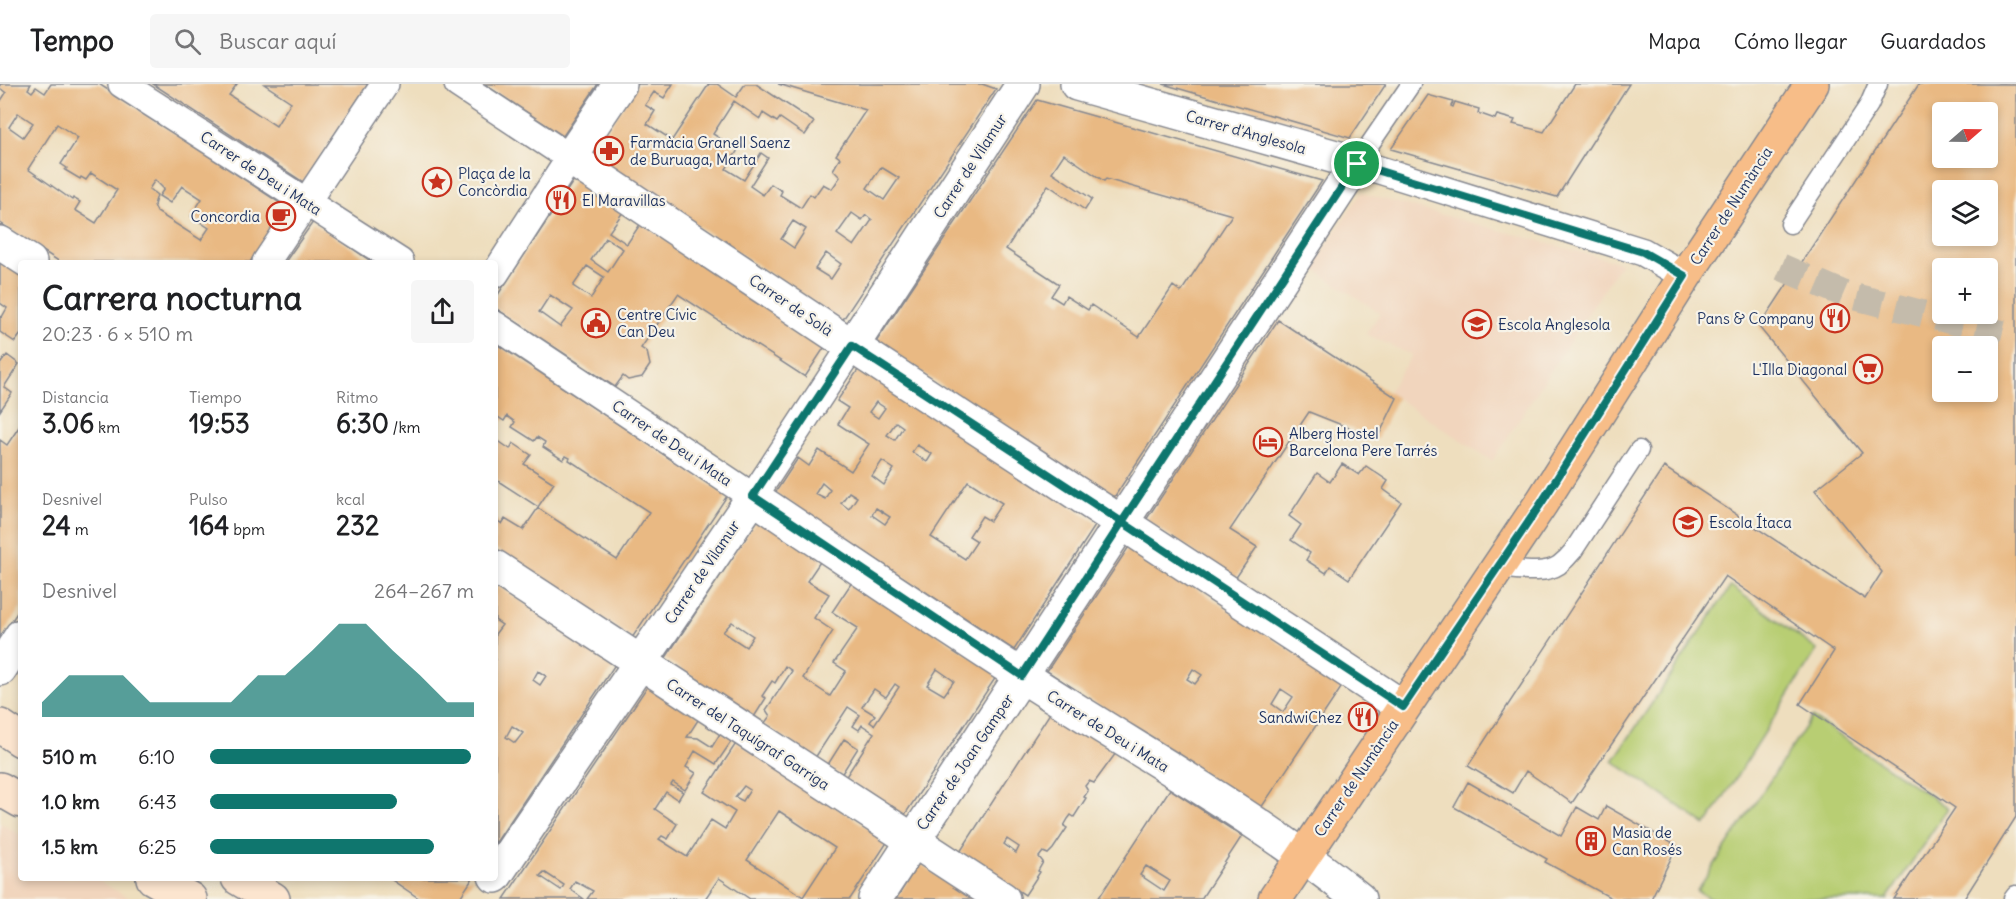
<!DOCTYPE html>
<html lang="es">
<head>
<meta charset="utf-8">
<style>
  :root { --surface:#fff; --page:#f6f6f6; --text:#202124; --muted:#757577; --line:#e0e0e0; --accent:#0f766e }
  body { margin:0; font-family:Delius,sans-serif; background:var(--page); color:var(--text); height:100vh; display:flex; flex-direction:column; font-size:22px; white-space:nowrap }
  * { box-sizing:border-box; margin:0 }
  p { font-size:20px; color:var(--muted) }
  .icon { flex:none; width:33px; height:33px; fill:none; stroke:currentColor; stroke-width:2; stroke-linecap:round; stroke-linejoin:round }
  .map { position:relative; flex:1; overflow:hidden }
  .details { position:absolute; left:18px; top:176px; width:480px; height:621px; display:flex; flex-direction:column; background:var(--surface); border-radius:6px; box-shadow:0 3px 9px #0003 }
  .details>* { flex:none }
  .needle { width:39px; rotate:70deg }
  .tools { position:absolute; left:1932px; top:18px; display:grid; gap:12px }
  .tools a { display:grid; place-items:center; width:66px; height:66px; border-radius:6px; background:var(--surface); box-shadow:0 3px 9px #0003; font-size:30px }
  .pin { position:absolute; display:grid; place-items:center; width:51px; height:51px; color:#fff; margin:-26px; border:3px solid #fff; border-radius:50%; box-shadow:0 2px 6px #0007 }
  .round { display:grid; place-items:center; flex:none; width:63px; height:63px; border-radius:6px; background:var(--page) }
  .summary { display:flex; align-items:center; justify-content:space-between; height:102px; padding:0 24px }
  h1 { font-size:33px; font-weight:800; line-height:45px }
  .metrics { display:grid; grid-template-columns:repeat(3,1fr); gap:9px; height:102px; padding:6px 24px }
  .metrics div { display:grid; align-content:center }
  .metrics b { font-size:26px; font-weight:800 }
  .metrics small { font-size:16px; font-weight:400 }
  .metrics p { font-size:16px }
  .chart { height:168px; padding:12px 24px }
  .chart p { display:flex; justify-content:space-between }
  .chart svg { width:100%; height:108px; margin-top:6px; fill:var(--accent); opacity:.7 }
  ul { padding:0 24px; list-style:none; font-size:20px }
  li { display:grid; grid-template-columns:96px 72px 1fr; align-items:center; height:45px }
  li i { height:15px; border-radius:8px; background:var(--accent) }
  header { display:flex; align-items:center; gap:36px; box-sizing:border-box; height:84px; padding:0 30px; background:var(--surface); border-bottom:2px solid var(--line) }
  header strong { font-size:28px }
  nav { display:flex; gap:33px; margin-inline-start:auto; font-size:21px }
  .search { width:420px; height:54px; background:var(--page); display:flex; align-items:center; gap:15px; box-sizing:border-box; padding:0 21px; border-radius:6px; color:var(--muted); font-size:22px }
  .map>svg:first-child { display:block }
</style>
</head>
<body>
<header>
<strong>Tempo</strong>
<div class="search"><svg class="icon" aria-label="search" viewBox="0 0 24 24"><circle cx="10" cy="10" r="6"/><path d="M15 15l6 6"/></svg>Buscar aquí</div>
<nav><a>Mapa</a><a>Cómo llegar</a><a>Guardados</a></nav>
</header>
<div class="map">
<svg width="2016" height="815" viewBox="0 0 2016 815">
  <rect width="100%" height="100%" fill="#f7f3e8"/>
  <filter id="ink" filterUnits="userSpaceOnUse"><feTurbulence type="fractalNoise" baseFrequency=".0167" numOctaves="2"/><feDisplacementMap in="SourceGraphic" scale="12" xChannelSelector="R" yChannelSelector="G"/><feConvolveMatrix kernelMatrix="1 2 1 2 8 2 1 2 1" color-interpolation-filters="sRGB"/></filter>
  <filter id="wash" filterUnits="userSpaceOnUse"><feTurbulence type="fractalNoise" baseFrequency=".008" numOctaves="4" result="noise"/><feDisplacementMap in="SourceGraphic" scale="24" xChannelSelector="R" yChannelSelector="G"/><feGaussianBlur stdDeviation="1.35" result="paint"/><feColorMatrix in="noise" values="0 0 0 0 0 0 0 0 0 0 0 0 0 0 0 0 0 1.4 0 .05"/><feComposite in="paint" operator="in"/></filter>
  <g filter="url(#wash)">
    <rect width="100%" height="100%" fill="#eedebe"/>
    <path fill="#f1d5bd" d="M1361,109l260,70 -129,198 -104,-69 24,-37 -46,-21 14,-21 -68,-45z
      M0,739l21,12v43h73l37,21h-131z"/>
    <path fill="#b8ce73" stroke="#6a7e68" stroke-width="1.5" d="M1731,502l86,64 -111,175 -93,-64z
      M1812,633l136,91 -61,91h-177l-13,-8z"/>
    <g id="blocks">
      <path fill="#e9b983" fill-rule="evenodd" d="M0,0h31l-3,5 4,3 4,-5 9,6 6,-9h48l187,123 -36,55h-190l-60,-39v-121l6,-9 -6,-5zM18,29l15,10 -10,14 -14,-10zM57,40l21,14 -17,26 6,4 -2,2 15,9 1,-2 5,3 5,-7 26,17 -21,33 -21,-13 5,-8 -7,-4 -1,2 -44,-31zM155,96l9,9 -5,7 11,7 12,-17 20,13 -11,17 18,12 -8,12 -44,-28 -3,-7 3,-10 -8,-6z
        M153,0h84l-8,11 47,31 15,-24 -27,-18h104l-65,98z
        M484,0h114l-35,52z
        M638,0h35l-9,14 -10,-6 -9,13 10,6 -8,13 25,16 37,-56h8l19,13 9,-13h11l58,38 -9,13 -25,-17 -3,4 -14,-9 -3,6 -26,-18 -21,33 25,16 -12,19 18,11 17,-27 7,5 -18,28 13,9 8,-11 11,7 -2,4 21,13 9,-14 4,3 9,-13 9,5 8,-12 -7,-7 7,-12 -4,-3 30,-45 -88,-26h204l14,5 -154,232 -252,-166zM881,83l18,11 -15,22 -17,-12zM852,129l10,7 4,-5 6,5 -18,26 -17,-12zM793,137l13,8 -12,19 -13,-9zM826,169l15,11 -10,15 -16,-10z
        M1163,0h223l-36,54z
        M1575,0h54l-72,113 -166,-48 37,-54 25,7 -2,4 2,1 2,-5 24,7 -1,4 17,6 2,-4 18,5 -2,4 31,8z
        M1919,0h97v733l-52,82h-70l61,-91 -155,-104 34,-53 -109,-75 -153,227 -46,-32 -13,22 -45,-27 196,-299 201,132 17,-27 -67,-82 47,-37 -103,-126zM1942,28h46v46h-46zM1942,106h46v46h-46zM1942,184h46v46h-46zM1942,262h46v46h-46z
        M1037,16l285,81 -209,318 -237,-157zM1064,70l40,27 2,-2 126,36 -51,77 -8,-6 -34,51 -48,-32 -3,5 -22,-14 -4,7 -11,-7 8,-12 -53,-35 42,-64 37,25 7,-11 -40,-27z
        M574,96l49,32 -14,20 18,12 14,-21 185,122 -21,32 -127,-83 -37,54 6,4 3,13 -8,12 -14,3 -5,-4 -8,11 -120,-79v-9zM606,154l17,11 -15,23 -17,-12zM587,182l17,11 -13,21 -18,-12zM550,211l23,15 -13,17 -21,-15z
        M313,138l59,40h-59l-3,-1 -1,1h-24z
        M0,175l21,14v61l-6,8 -15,-10v-16l2,1 5,-9 -7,-5z
        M1278,236l119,78 -20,41 -68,-27 -79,118 27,17 -22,32 -89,-59z
        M495,259l232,153 -95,142 -137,-90v-29l7,5 3,-5 18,11 15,-22 79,52 32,-48 -80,-52 1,-2 -4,-2 -3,4 -20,-13 2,-5 -8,-5 -3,4 -22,-14 3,-5 -8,-6 -3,5 -9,-6z
        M7,271l12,9 -15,23 8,6 -12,18v-49l1,1z
        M860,283l237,156 -83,127 -239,-157 23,-35 11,8 10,-16 32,21 18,-27 -31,-20 10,-16 -11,-7zM876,318l9,6 -7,10 -9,-6zM896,338l7,5 -8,13 -8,-5zM917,361l15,9 -5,8 -15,-10zM882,377l12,8 -10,16 -12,-9zM968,397l34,22 -12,18 -8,-5 -13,20 8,5 -12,18 -34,-22zM822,399l8,7 -5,9 -10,-5zM849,408l8,5 -8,12 -8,-6zM876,424l14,9 -5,7 -13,-9z
        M21,340v183l-21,31v-198l7,5z
        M497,356l13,9 3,-6 18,12 -7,9 30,19 -16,24 -43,-28z
        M1342,380l17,11 7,-9 22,15 -5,8 18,13 -52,77 -19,-13 -4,7 -20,-13 4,-7 -19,-13 10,-15 -12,-9 28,-43 13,9z
        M759,433l63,42 -15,22 22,13 -15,24 19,13 -30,47 27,18 16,-25 -12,-8 24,-35 -26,-16 22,-33 144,95 -94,142 -59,-38 29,-45 -12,-8 -3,5 -6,-4 7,-11 -12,-8 -33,51 -51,-34 6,-8 -4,-6 26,-39 -7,-5 -10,17 -3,-2 -10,15 4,2 -12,19 -89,-58zM732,538l21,14 -7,11 -23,-15zM937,585l17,12 -10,14 -17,-10zM895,600l4,3 -25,38 -4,-3 5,-7 -13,-8 12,-18 12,8z
        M1130,461l213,140 -84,126 -212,-140zM1193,585l9,6 -7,9 -8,-5zM1281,605l12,8 -10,15 -11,-8z
        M495,500l121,79 -121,181v-210l7,-9 -7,-5zM538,587l8,5 -6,9 -7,-5zM512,642l11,7 -8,10 -9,-6z
        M649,600l51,33 -13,20 11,1 14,9 9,-15 12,7 -17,25 -21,-13 -9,16 10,6 -11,17 -12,-8 -2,3 12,7 -5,8 -12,-8 -11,17 22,15 -9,15 -6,-3 -3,3 28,18 24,-37 14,9 10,-17 -31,-20 33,-50 151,99 -38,58h-100l-31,-21 -14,21h-118l6,-8 -18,-10 -5,8 14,10h-80zM744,702l6,4 -7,11 -8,-4zM779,727l56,37 -32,49 -56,-37zM544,788l20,13 -3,5 -21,-14z
        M1052,626l64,43 -22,30 -5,-2 -4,5 3,5 -4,6 2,1 -12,19 -3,-2 -3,4 -4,7 3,2 -14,21 -5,5 -5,-2 -4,5 4,5 -5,9 2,1 -15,23 -65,-43zM1007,755l12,8 -3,6 -12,-9z
        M844,655l14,9 -17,27 -14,-9z
        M1468,698l93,54 16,-29 22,13 7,-14 71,40 -26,53h-38l-68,-37 2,-3 -93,-52z
        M1170,705l72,47 -41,63h-103zM1146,782l24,15 -6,10 -24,-16z
        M919,779l54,36h-77z
        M389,794h84l-14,21h-39z"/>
    </g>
  </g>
  <g filter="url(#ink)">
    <use href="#blocks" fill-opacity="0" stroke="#84868e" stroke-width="1.5"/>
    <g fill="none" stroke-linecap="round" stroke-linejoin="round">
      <path stroke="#c4bbab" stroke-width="27" stroke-dasharray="27 14" stroke-linecap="butt" d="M1781,183l63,27 172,43"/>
      <g stroke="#84868e" stroke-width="21">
        <path id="service" d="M1357,79l54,-79
          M1790,140l79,-119 9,-21
          M1495,484c19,1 48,8 64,-3 5,-4 10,-9 14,-14l66,-101
          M2013,815l3,-4"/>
      </g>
      <g stroke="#84868e" stroke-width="30">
        <path id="pedestrian" d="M122,0l278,178
          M458,0l112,74 -75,116
          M1357,79l286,89 42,24
          M266,178l119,-178
          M495,241l258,172 99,-151"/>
      </g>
      <g stroke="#84868e" stroke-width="36">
        <path id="minor" d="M620,0l-50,74 282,188 551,361
          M0,159l30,19
          M852,262l171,-262
          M495,483l508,332
          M0,585l21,-33
          M495,792l258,-379c102,68 203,138 307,203 101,64 206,123 299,199
          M875,815l482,-736 -280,-79"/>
      </g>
      <g stroke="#84868e" stroke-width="36">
        <path id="secondary" d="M0,642l21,14
          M0,705l21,12
          M153,794l37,21
          M238,794l35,21"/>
      </g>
      <g stroke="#84868e" stroke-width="36">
        <path id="primary" d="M1275,815l267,-397 143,-226 127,-192"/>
      </g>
      <use href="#service" stroke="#fff" stroke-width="18"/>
      <use href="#pedestrian" stroke="#fff" stroke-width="27"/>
      <use href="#minor" stroke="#fff" stroke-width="33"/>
      <use href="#secondary" stroke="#fce5cf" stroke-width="33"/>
      <use href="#primary" stroke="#f7bd88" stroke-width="33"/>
    </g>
  </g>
  <g fill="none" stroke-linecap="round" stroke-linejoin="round" filter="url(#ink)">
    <g stroke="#fff" stroke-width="12">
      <path id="route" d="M1357,80l-235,358 -270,-176 -99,150 269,180 100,-154 281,185 139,-205 143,-226 -42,-24 -286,-88"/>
    </g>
    <use href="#route" stroke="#0f766e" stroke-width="8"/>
  </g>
  <defs>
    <g id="pharmacy-ring" transform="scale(1.5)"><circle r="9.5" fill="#f7f3e8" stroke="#c8321e" stroke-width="1.5"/><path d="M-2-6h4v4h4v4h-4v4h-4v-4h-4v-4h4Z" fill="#c8321e"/></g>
    <g id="sight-ring" transform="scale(1.5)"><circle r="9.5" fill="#f7f3e8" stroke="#c8321e" stroke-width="1.5"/><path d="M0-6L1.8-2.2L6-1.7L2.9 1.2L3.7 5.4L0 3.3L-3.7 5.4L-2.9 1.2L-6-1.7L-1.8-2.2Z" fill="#c8321e"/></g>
    <g id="restaurant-ring" transform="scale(1.5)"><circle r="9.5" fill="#f7f3e8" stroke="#c8321e" stroke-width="1.5"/><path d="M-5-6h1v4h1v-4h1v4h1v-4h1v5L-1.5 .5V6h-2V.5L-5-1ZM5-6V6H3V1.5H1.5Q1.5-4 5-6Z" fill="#c8321e"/></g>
    <g id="cafe-ring" transform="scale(1.5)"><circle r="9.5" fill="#f7f3e8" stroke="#c8321e" stroke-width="1.5"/><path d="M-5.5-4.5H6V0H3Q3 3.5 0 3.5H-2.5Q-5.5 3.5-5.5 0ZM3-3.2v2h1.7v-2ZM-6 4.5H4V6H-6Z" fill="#c8321e"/></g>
    <g id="civic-ring" transform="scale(1.5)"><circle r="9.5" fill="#f7f3e8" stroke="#c8321e" stroke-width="1.5"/><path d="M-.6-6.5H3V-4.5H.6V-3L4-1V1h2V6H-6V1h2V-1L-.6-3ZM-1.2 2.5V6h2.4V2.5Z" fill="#c8321e"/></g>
    <g id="school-ring" transform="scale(1.5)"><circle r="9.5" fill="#f7f3e8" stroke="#c8321e" stroke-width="1.5"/><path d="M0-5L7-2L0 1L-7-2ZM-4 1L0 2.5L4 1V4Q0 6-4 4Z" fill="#c8321e"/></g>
    <g id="supermarket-ring" transform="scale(1.5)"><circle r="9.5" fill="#f7f3e8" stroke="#c8321e" stroke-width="1.5"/><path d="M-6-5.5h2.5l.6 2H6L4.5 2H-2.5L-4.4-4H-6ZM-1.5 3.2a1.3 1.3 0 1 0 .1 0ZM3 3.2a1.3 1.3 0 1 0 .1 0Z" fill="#c8321e"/></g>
    <g id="hotel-ring" transform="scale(1.5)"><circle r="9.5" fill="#f7f3e8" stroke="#c8321e" stroke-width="1.5"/><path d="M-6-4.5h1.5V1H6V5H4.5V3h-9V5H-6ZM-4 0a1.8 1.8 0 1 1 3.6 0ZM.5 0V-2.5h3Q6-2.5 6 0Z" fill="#c8321e"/></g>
    <g id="building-ring" transform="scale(1.5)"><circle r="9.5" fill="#f7f3e8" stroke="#c8321e" stroke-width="1.5"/><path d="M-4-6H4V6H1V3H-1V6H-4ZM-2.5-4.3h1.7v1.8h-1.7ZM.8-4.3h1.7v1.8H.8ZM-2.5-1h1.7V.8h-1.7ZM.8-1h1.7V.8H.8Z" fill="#c8321e"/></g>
  </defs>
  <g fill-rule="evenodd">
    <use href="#pharmacy-ring" x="609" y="67"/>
    <use href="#sight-ring" x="437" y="98"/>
    <use href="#restaurant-ring" x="561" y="116"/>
    <use href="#cafe-ring" x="281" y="132"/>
    <use href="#restaurant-ring" x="1835" y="234"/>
    <use href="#civic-ring" x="596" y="239"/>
    <use href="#school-ring" x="1477" y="240"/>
    <use href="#supermarket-ring" x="1868" y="285"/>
    <use href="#hotel-ring" x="1268" y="358"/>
    <use href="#school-ring" x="1688" y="438"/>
    <use href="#restaurant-ring" x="1363" y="633"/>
    <use href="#building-ring" x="1591" y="757"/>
  </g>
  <g text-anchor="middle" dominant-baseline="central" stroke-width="4.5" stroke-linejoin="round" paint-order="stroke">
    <g font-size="15" fill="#1b2f5e" stroke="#f7f3e8">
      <text transform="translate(1246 48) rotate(16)">Carrer d'Anglesola</text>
      <text transform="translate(970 82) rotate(-57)">Carrer de Vilamur</text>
      <text transform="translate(261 89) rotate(33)">Carrer de Deu i Mata</text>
      <text transform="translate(1731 122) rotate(-57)">Carrer de Numància</text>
      <text transform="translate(791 221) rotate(34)">Carrer de Solà</text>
      <text transform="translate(672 359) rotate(34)">Carrer de Deu i Mata</text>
      <text transform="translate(702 488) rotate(-56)">Carrer de Vilamur</text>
      <text transform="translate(1108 647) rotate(32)">Carrer de Deu i Mata</text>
      <text transform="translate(748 650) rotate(33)">Carrer del Taquígraf Garriga</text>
      <text transform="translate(965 678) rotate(-56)">Carrer de Joan Gamper</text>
      <text transform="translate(1356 694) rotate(-56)">Carrer de Numància</text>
    </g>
    <g font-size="15" fill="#1b2f5e" stroke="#f7f3e8" text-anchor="start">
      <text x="630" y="58">Farmàcia Granell Saenz<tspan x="630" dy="17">de Buruaga, Marta</tspan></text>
      <text x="458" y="89">Plaça de la<tspan x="458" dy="17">Concòrdia</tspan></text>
      <text x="582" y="116">El Maravillas</text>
      <text x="260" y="132" text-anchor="end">Concordia</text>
      <text x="617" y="230">Centre Cívic<tspan x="617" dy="17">Can Deu</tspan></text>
      <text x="1814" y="234" text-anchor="end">Pans &amp; Company</text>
      <text x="1498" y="240">Escola Anglesola</text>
      <text x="1847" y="285" text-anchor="end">L'Illa Diagonal</text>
      <text x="1289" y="349">Alberg Hostel<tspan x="1289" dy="17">Barcelona Pere Tarrés</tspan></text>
      <text x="1709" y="438">Escola Ítaca</text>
      <text x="1342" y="633" text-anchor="end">SandwiChez</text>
      <text x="1612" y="748">Masia de<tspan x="1612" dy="17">Can Rosés</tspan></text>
    </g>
  </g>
</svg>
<div class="tools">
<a><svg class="needle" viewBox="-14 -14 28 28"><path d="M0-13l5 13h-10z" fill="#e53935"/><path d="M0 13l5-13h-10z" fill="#757577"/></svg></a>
<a><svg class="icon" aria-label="layers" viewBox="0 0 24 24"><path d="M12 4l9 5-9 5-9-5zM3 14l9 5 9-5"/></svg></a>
<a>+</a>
<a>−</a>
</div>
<div class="pin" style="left:1357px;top:80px;background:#1e9e55"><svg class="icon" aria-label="arrive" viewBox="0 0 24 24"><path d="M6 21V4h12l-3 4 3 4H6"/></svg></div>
<section class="details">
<div class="summary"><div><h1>Carrera nocturna</h1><p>20:23 · 6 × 510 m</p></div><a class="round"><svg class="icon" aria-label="share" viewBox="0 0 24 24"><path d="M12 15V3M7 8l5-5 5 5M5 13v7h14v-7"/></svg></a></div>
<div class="metrics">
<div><p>Distancia</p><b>3.06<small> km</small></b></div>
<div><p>Tiempo</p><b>19:53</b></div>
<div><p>Ritmo</p><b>6:30<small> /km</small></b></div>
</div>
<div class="metrics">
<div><p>Desnivel</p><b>24<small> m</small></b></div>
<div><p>Pulso</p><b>164<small> bpm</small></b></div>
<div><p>kcal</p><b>232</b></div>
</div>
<div class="chart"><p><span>Desnivel</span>264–267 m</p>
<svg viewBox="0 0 160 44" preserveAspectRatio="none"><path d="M0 44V38L10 27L20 27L30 27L40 38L50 38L60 38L70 38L80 27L90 27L100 17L110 6L120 6L130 17L140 27L150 38L160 38V44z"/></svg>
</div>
<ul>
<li><b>510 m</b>6:10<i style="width:99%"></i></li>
<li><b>1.0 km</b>6:43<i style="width:71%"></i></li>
<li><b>1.5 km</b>6:25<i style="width:85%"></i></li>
</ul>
</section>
</div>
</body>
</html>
